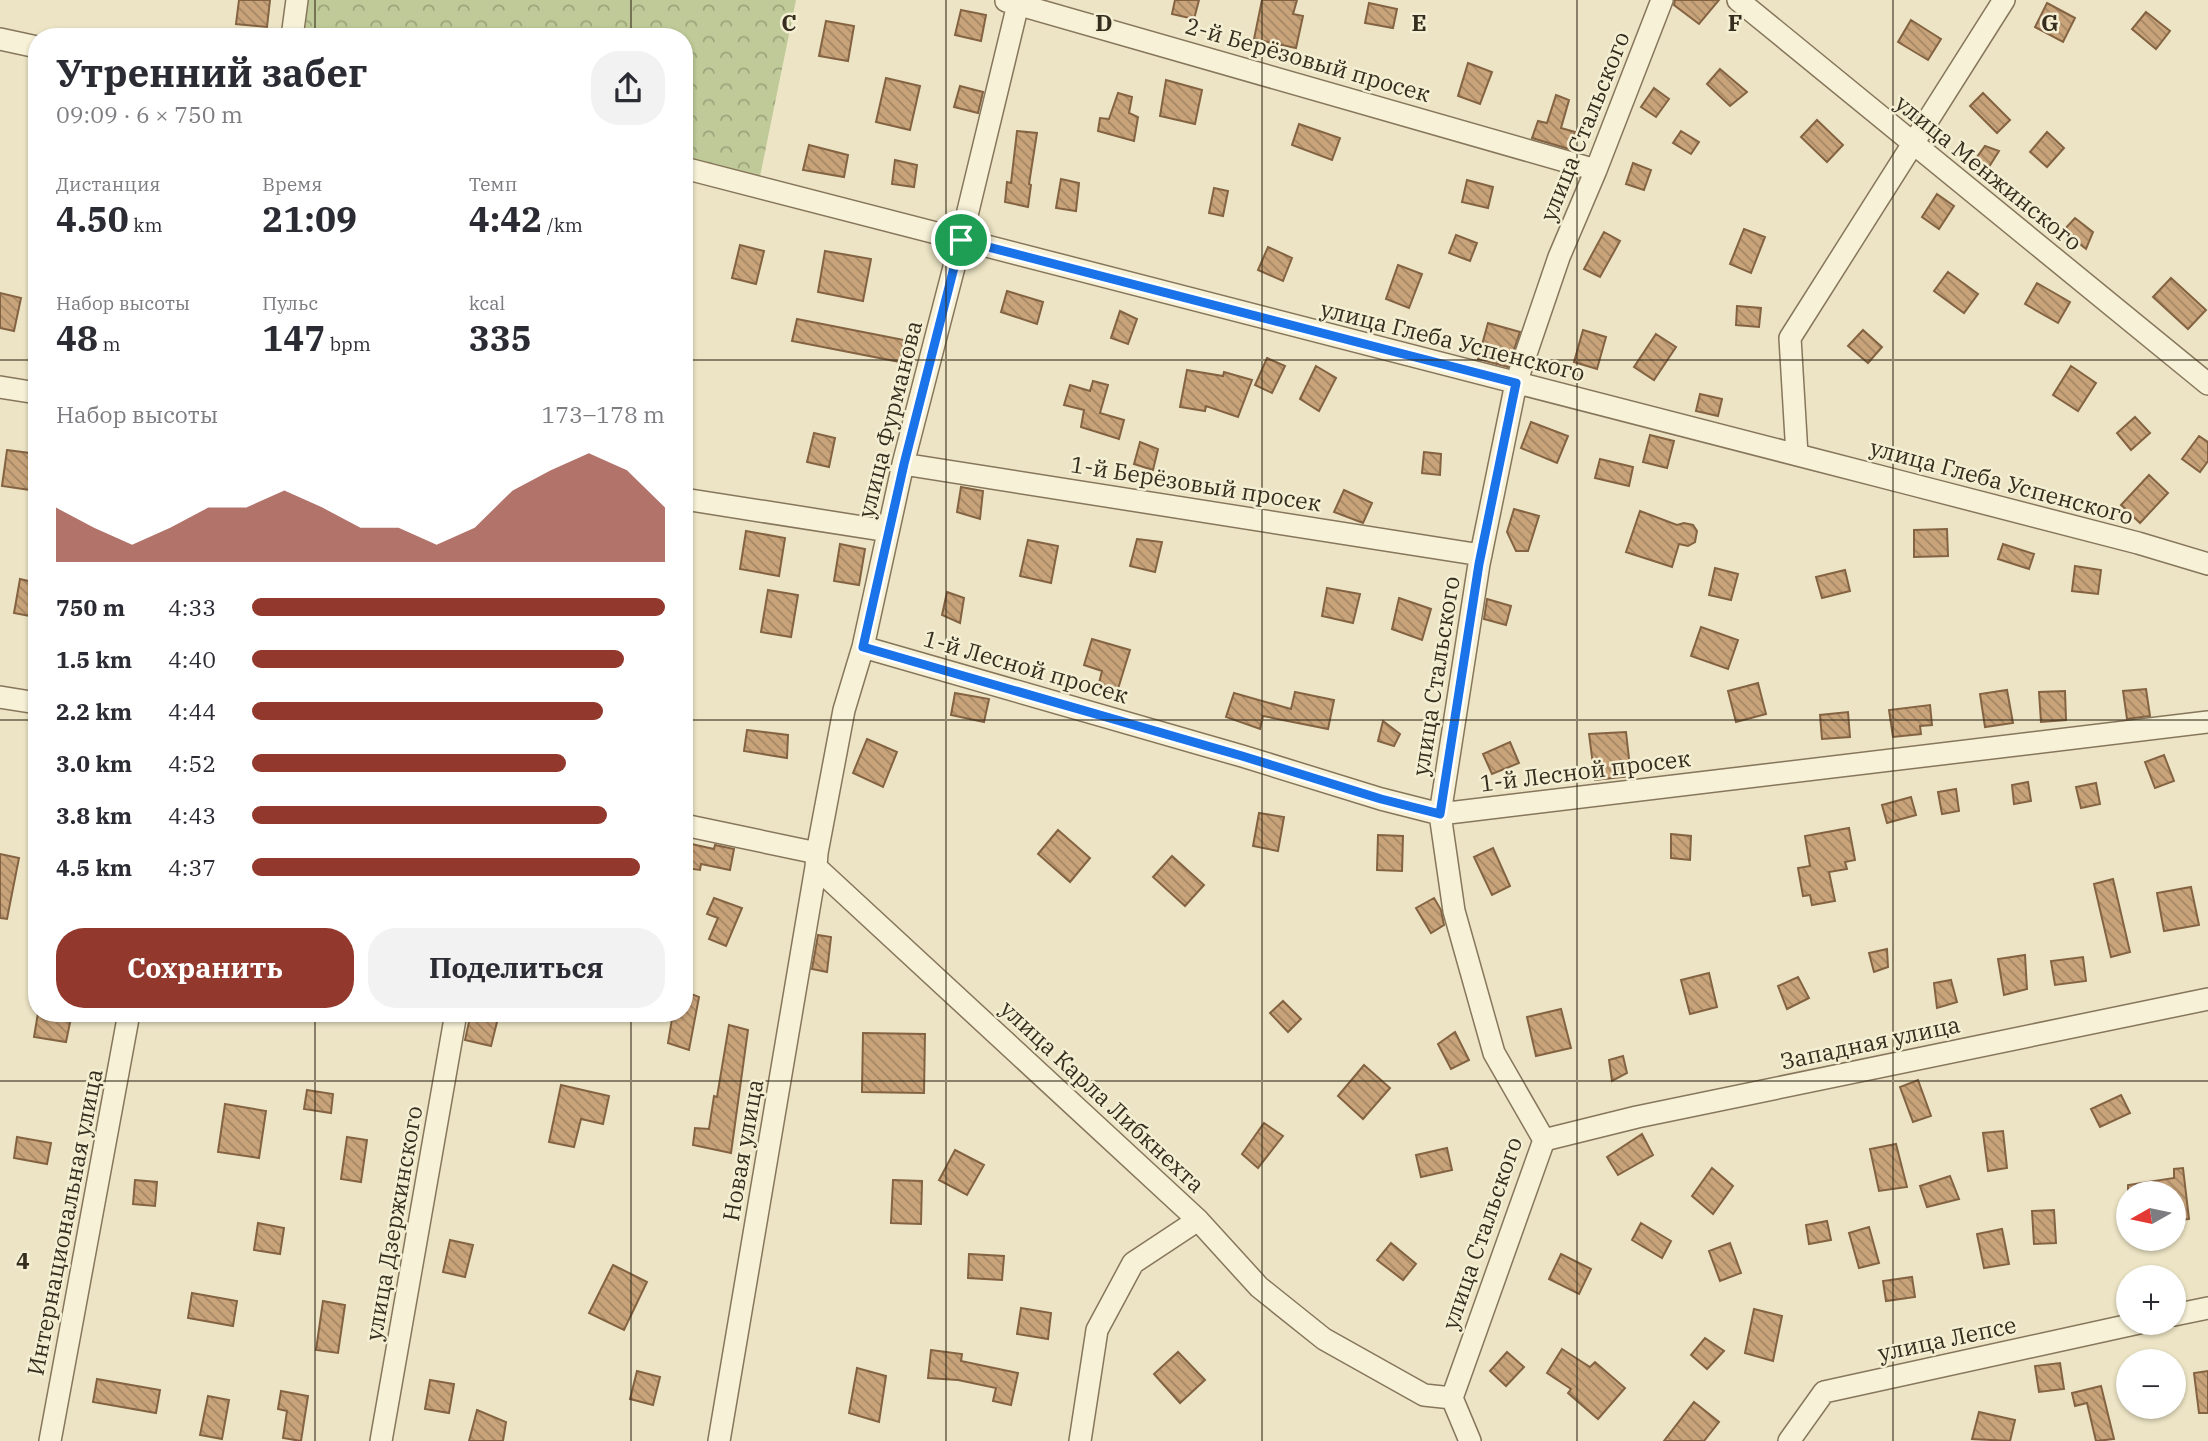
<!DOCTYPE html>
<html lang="ru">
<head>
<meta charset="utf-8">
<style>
  :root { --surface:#fff; --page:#f2f2f3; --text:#2b2b33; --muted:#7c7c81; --accent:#92382d }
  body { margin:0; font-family:"IBM Plex Serif",serif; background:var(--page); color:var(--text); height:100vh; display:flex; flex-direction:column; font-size:26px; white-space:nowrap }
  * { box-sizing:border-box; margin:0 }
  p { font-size:23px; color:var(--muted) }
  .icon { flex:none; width:38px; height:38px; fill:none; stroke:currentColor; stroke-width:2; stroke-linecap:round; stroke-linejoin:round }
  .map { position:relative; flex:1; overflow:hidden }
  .panel { position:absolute; left:28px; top:28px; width:665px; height:994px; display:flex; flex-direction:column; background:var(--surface); border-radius:28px; box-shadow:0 2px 5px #0004 }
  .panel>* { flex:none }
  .needle { width:46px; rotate:261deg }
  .buttons { position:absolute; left:2116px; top:1181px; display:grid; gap:14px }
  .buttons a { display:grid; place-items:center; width:70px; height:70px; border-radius:50%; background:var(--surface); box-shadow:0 2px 5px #0004; font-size:35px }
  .pin { position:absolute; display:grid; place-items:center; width:60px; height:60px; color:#fff; margin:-30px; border:4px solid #fff; border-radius:50%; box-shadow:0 2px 7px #0007 }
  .round { display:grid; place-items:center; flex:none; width:74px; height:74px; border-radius:28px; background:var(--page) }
  .overview { display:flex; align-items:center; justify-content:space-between; height:119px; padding:0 28px }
  h1 { font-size:38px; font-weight:700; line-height:52px }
  .stats { display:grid; grid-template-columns:repeat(3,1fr); gap:10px; height:119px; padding:7px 28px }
  .stats div { display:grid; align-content:center }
  .stats b { font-size:35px; font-weight:700 }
  .stats small { font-size:19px; font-weight:400 }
  .stats p { font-size:19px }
  .chart { height:196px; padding:14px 28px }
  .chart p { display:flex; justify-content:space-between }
  .chart svg { width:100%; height:126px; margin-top:7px; fill:var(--accent); opacity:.7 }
  .cta { display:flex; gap:14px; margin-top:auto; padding:14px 28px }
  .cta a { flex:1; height:80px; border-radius:28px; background:var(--accent); color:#fff; font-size:28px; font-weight:700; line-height:80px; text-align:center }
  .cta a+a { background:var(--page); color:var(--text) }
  ul { padding:0 28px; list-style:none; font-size:23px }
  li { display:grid; grid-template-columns:112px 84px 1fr; align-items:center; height:52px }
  li i { height:18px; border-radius:9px; background:var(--accent) }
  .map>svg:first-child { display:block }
</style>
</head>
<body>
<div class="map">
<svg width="2208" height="1441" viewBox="0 0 2208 1441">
  <defs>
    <pattern id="park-crowns" width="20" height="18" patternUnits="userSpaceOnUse" patternTransform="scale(1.75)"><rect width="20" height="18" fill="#bfca98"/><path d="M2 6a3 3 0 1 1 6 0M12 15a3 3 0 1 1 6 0" fill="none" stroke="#9ca47b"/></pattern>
    <pattern id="building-back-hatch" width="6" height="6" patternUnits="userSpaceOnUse" patternTransform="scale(1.75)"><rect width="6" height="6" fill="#c9a47b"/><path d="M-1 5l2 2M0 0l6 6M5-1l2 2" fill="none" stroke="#a48664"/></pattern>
  </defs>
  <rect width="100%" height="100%" fill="#ece4c4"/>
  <path fill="url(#park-crowns)" d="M297,0h499l-38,186 -74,-18v-131h-392z"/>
  <path fill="url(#building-back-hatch)" stroke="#846342" stroke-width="2" d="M239,0h31l-3,27 -31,-3z
    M1175,0h24l-5,19 -22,-5z
    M1262,0h35l-4,14 10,2 -7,32 -42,-9z
    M1675,0h44l-20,24 -25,-19z
    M1369,3l28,6 -4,19 -28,-5z
    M2047,3l28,15 -12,24 -28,-15z
    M961,10l25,5 -5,26 -26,-6z
    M2146,12l24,19 -14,18 -24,-20z
    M1911,20l30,19 -13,21 -30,-18z
    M826,21l28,5 -6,35 -29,-5z
    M1468,63l24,9 -12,32 -22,-8z
    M1720,69l27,23 -17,14 -23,-22z
    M886,78l34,8 -10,44 -34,-8z
    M1166,80l36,10 -7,34 -35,-8z
    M960,86l23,6 -5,21 -24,-6z
    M1654,88l15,11 -13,18 -15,-10z
    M1118,93l14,4 -3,16 9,4 -4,24 -36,-10 2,-13 9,1z
    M1983,93l27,27 -13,13 -27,-27z
    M1556,95l13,5 -8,28 14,4 -6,17 -37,-11 6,-17 9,2z
    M1817,120l26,25 -16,17 -26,-25z
    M1299,124l41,14 -8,22 -40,-15z
    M1017,131l20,2 -8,51 2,1 -3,22 -23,-5 2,-20 4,1z
    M1681,131l18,11 -8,12 -18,-11z
    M2047,132l17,16 -17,19 -17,-15z
    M809,145l39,10 -4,22 -41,-7z
    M1985,146l14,5 -12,19 -13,-9z
    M895,160l22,5 -3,22 -22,-3z
    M1633,163l18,7 -7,20 -18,-6z
    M1061,179l18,4 -3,28 -20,-3z
    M1467,180l26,7 -5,21 -26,-6z
    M1214,188l14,3 -5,25 -14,-3z
    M1937,194l17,12 -15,23 -17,-12z
    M2075,218l18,14 -7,17 -23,-18z
    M1744,229l21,8 -14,36 -21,-9z
    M1604,232l16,9 -20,36 -16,-8z
    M1456,235l21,8 -7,18 -21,-8z
    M740,245l24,6 -8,33 -24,-6z
    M1268,247l24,11 -9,23 -25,-11z
    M825,251l46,8 -8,42 -45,-9z
    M1398,265l24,9 -13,34 -23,-9z
    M1948,272l30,22 -14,19 -30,-22z
    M2171,278l35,32 -18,19 -35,-32z
    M2037,283l33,19 -12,21 -33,-19z
    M1007,291l36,11 -6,22 -36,-12z
    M0,293l21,5 -7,33 -14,-3z
    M1737,306l24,2 -2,19 -23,-2z
    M1120,311l17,8 -9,25 -17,-6z
    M797,319l112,22 -4,22 -113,-22z
    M1488,323l32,9 -12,35 -30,-8z
    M1583,330l23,7 -9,32 -23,-7z
    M1863,330l19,17 -14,16 -20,-17z
    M1656,334l20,13 -22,33 -20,-13z
    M1267,358l18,8 -13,27 -17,-8z
    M1316,366l20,12 -17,33 -19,-12z
    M2071,366l25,17 -18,28 -25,-16z
    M1187,370l36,6 1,-4 28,8 -14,37 -32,-11 -1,5 -25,-4z
    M1093,381l15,4 -8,28 24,7 -5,19 -38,-12 3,-17 -20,-5 6,-20 20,6z
    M1700,394l22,5 -4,17 -22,-5z
    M2135,417l15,16 -19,17 -14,-17z
    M1531,422l37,14 -11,27 -36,-15z
    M814,433l21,5 -6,29 -22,-5z
    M1650,435l24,6 -7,27 -24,-6z
    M2199,436l9,6v19l-8,11 -18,-13z
    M1140,442l18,7 -5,21 -19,-6z
    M7,450l30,4v37l-35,-5z
    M1424,452l17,2 -1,21 -18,-2z
    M1600,459l33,8 -4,19 -34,-8z
    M2149,475l19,18 -28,30 -19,-18z
    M961,487l22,4 -3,28 -23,-7z
    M1344,490l28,13 -9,20 -29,-11z
    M1514,509l25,7 -11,35h-12l-9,-19z
    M1640,511l37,14 7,-2 9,2 4,6 -2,11 -7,4 -9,-2 -7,23 -46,-15z
    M1947,529l1,27 -34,1v-27z
    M746,531l39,7 -6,38 -39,-7z
    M1137,539l25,3 -7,30 -25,-6z
    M1028,540l30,6 -7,37 -31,-7z
    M840,544l25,5 -6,36 -25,-4z
    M2003,544l31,10 -5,15 -31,-10z
    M2075,566l26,4 -3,24 -26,-3z
    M1715,568l23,6 -7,26 -22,-5z
    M1845,570l5,21 -28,7 -6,-21z
    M20,579l17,4 -2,34 -21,-4z
    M1327,588l33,6 -7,29 -31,-7z
    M768,590l30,5 -7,42 -30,-5z
    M947,592l17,6 -4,25 -18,-8z
    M1399,598l32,11 -9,31 -30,-11z
    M1487,599l24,7 -5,19 -22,-6z
    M1701,627l37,13 -10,29 -37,-13z
    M1092,639l38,11 -13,42 -19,-5 4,-16 -18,-6z
    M1758,683l8,31 -30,8 -8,-31z
    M2146,689l4,27 -23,3 -4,-28z
    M2007,690l6,33 -28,4 -5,-33z
    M2065,691l1,29 -25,2 -2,-30z
    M1295,692l39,8 -6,29 -65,-13 -3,13 -34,-12 8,-24 57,16z
    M955,693l34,6 -5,23 -33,-7z
    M1930,705l2,20 -12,1 1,8 -28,3 -4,-27z
    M1848,712l2,25 -28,2 -2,-24z
    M1383,721l17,13 -6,12 -16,-5z
    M747,730l41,5 -1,23 -43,-7z
    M1626,732l5,44 -36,4 -6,-46z
    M867,739l30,13 -14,35 -30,-14z
    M1510,742l9,21 -27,11 -9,-20z
    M2164,755l10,26 -19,7 -10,-26z
    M2028,782l3,19 -17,3 -2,-19z
    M2096,783l4,21 -19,4 -5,-21z
    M1956,789l3,22 -17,3 -4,-22z
    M1911,797l5,18 -29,8 -5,-18z
    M1259,813l25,4 -6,34 -25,-5z
    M1849,828l6,32 -10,2 2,7 -18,3 6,29 -23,4 -2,-10 -7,1 -5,-28 12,-2 -5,-30z
    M1058,830l32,28 -20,24 -32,-28z
    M1671,834l20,2 -1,24 -19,-2z
    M1378,835l25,1 -1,35 -25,-1z
    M687,843l27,6 1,-4 19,4 -4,21 -29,-6 -1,6 -15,-2z
    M1493,848l17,38 -18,9 -18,-38z
    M0,854l19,4 -12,61 -7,-1z
    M1172,856l32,29 -19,21 -32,-29z
    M2113,879l17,73 -19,5 -17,-73z
    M2191,887l8,38 -35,6 -7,-38z
    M714,898l28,10 -16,38 -17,-7 9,-21 -11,-4z
    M1434,898l7,12 3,15 -13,8 -15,-25z
    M818,935l13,2 -4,35 -15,-3z
    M1887,949l1,18 -14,5 -5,-19z
    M2025,955l2,34 -23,6 -6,-36z
    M2083,957l3,24 -31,4 -4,-24z
    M1709,973l8,34 -27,7 -9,-34z
    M1798,977l11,21 -22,11 -9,-23z
    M1951,980l6,22 -20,6 -3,-25z
    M684,991l15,6 -10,53 -21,-7 5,-30h11z
    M1283,1001l18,18 -13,13 -18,-19z
    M1561,1009l10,39 -35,8 -9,-39z
    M38,1013h34l-6,29 -32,-5z
    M471,1013l27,5 -7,28 -26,-6z
    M729,1025l19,5 -17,123 -38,-8 2,-17 14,1 5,-33 3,1z
    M1455,1032l14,28 -18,9 -13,-25z
    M863,1033l62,1 -1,59 -62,-1z
    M1623,1056l4,17 -15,8 -3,-21z
    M1364,1065l26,23 -27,31 -25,-23z
    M1918,1080l13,36 -18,6 -13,-35z
    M561,1085l48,11 -6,28 -22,-5 -7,28 -25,-5z
    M307,1090l26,4 -2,19 -27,-4z
    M2121,1095l9,18 -30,14 -9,-18z
    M225,1104l41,7 -7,47 -41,-6z
    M1264,1123l19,13 -25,32 -16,-14z
    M2003,1131l4,37 -19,3 -5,-38z
    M1642,1134l11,21 -35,20 -11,-18z
    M17,1137l34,6 -4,21 -33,-6z
    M347,1137l20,3 -6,42 -20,-3z
    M1896,1144l11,43 -28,4 -9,-42z
    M1447,1148l5,22 -31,7 -5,-22z
    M955,1150l29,15 -17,30 -28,-15z
    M1712,1168l21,18 -20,28 -21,-18z
    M2183,1168l6,51 -15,2v-27h-46v-9l46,-7v-9z
    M1950,1176l9,23 -32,8 -7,-21z
    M135,1180l22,2 -2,24 -22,-2z
    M893,1180l29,1 -1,43 -30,-1z
    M2054,1210l2,33 -22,1 -2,-33z
    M1827,1221l4,19 -22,4 -3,-19z
    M258,1223l26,5 -4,26 -26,-4z
    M1641,1223l30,18 -9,17 -30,-18z
    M1869,1227l10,36 -20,5 -10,-35z
    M2002,1229l7,35 -25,4 -7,-34z
    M450,1240l23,5 -8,32 -22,-5z
    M1391,1243l25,21 -13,16 -26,-20z
    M1730,1243l11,30 -21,8 -11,-30z
    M969,1254l35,2 -2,24 -34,-2z
    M1561,1254l30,15 -12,25 -30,-15z
    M613,1265l34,17 -23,48 -35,-17z
    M1912,1277l3,20 -29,4 -3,-20z
    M192,1293l45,8 -4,25 -45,-8z
    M323,1301l22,4 -7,48 -22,-3z
    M1021,1308l30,5 -3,26 -31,-5z
    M1754,1309l28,7 -9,45 -28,-8z
    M1705,1338l19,13 -17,18 -16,-14z
    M1562,1349l28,18 5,-5 30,26 -27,31 -30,-26 3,-4 -24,-16z
    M931,1350l31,4 -1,7 57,12 -7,32 -18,-4 3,-13 -38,-8 -30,-2z
    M1178,1352l27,28 -25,23 -26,-29z
    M1507,1352l17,15 -18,19 -16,-15z
    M2060,1363l4,26 -25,3 -4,-26z
    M857,1368l29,8 -7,46 -30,-9z
    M637,1371l23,6 -7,28 -23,-6z
    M2208,1371v42h-9l-5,-40z
    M97,1379l63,11 -4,23 -63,-11z
    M430,1380l24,4 -5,29 -24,-4z
    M2101,1386l13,53 -18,2 -9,-38 -12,3 -3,-13z
    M281,1391l27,5 -7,45 -18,-3 4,-27 -9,-2z
    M208,1396l21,4 -7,39 -22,-4z
    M1694,1402l25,20 -15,19h-40z
    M477,1410l29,12 -3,19h-34z
    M1979,1412l36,8 -5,21 -38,-2z"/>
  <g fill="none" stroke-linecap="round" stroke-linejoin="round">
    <g stroke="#86765b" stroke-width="24">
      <path id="minor" d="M1738,0l470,384
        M1006,1l590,169
        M292,37l5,-37
        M0,39l37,8
        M684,168l1222,315 232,60 70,21
        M0,387l37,6
        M1797,455l-7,-117 214,-338
        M903,464l578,91
        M684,499l204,32
        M863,647l379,109 139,43 59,15 768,-92
        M0,697l37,6
        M684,825l133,28 -1,14 382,353 61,67 65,52 100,56 28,3
        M817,853l27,-143 19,-63 40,-183 58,-224 58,-240
        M1544,1140l93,-23 571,-118
        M2174,1315l34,-7
        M1452,1398l92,-258 -50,-87 -40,-142 -14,-97 39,-250 37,-181 43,-126 37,-87 66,-170
        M1452,1398l18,43
        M50,1441l79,-428
        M381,1441l75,-428
        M719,1441l97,-574
        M1080,1441l17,-111 36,-67 65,-43
        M1789,1441l35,-49 315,-69"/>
    </g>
    <use href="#minor" stroke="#f7f1d7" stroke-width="21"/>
  </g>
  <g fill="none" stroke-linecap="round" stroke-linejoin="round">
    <g stroke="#fff" stroke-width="14">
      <path id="route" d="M961,240l555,143 -37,181 -39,250 -59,-15 -139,-43 -379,-109 41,-183z"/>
    </g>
    <use href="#route" stroke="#1a73e8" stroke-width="9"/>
  </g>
  <path fill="none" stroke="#362d1e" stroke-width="2" stroke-opacity="0.55" d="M315,0v37M631,0v37M946,0v1441M1262,0v1441M1577,0v1441M1893,0v1441M0,360h37M684,360h1524M0,720h37M684,720h1524M315,1013v428M631,1013v428M0,1081h2208"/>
  <g text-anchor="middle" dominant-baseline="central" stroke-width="5" stroke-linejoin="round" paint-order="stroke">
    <g font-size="23" fill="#362d1e" stroke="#f4eed3">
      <text transform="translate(1308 59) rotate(16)">2-й Берёзовый просек</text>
      <text transform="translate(1584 126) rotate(-68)">улица Стальского</text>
      <text transform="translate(1989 172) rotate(39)">улица Менжинского</text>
      <text transform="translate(1453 340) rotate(14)">улица Глеба Успенского</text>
      <text transform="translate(889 419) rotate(-76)">улица Фурманова</text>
      <text transform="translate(2002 481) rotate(15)">улица Глеба Успенского</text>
      <text transform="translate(1196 483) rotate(9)">1-й Берёзовый просек</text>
      <text transform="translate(1026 666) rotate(16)">1-й Лесной просек</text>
      <text transform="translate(1435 676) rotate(-81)">улица Стальского</text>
      <text transform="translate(1585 770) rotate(-7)">1-й Лесной просек</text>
      <text transform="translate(1870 1042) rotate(-12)">Западная улица</text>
      <text transform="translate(1103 1096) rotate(43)">улица Карла Либкнехта</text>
      <text transform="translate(742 1150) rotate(-80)">Новая улица</text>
      <text transform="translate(64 1222) rotate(-79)">Интернациональная улица</text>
      <text transform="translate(393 1223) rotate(-80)">улица Дзержинского</text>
      <text transform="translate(1481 1233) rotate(-71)">улица Стальского</text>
      <text transform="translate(1947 1338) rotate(-12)">улица Лепсе</text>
    </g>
  </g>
  <g font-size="23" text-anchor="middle" font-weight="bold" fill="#362d1e" stroke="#f4eed3" stroke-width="5" stroke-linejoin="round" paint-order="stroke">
    <text x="789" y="31">C</text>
    <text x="1104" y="31">D</text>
    <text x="1419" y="31">E</text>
    <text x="1735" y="31">F</text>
    <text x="2050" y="31">G</text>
    <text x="23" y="1269">4</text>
  </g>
</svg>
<div class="buttons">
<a><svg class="needle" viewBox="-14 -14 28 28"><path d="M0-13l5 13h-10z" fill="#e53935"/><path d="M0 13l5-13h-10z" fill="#7c7c81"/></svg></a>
<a>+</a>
<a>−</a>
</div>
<div class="pin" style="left:961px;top:240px;background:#1e9e55"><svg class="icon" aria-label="arrive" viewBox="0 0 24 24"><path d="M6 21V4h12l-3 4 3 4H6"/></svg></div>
<section class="panel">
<div class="overview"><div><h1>Утренний забег</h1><p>09:09 · 6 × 750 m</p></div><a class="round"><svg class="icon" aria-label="share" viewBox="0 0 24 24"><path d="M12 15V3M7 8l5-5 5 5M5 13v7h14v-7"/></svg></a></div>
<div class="stats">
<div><p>Дистанция</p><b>4.50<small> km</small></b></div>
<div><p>Время</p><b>21:09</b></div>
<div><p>Темп</p><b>4:42<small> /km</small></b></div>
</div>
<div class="stats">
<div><p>Набор высоты</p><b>48<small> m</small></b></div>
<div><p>Пульс</p><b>147<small> bpm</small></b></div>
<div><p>kcal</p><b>335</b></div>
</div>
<div class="chart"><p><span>Набор высоты</span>173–178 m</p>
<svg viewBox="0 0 160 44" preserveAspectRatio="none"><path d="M0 44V25L10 32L20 38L30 32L40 25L50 25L60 19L70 25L80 32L90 32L100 38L110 32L120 19L130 12L140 6L150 12L160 25V44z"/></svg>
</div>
<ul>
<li><b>750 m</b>4:33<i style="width:100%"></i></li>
<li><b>1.5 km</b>4:40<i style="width:90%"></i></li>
<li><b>2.2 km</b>4:44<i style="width:85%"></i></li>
<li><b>3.0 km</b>4:52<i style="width:76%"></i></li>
<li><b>3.8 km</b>4:43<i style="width:86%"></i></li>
<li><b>4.5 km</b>4:37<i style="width:94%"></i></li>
</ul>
<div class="cta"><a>Сохранить</a><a>Поделиться</a></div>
</section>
</div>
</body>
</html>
